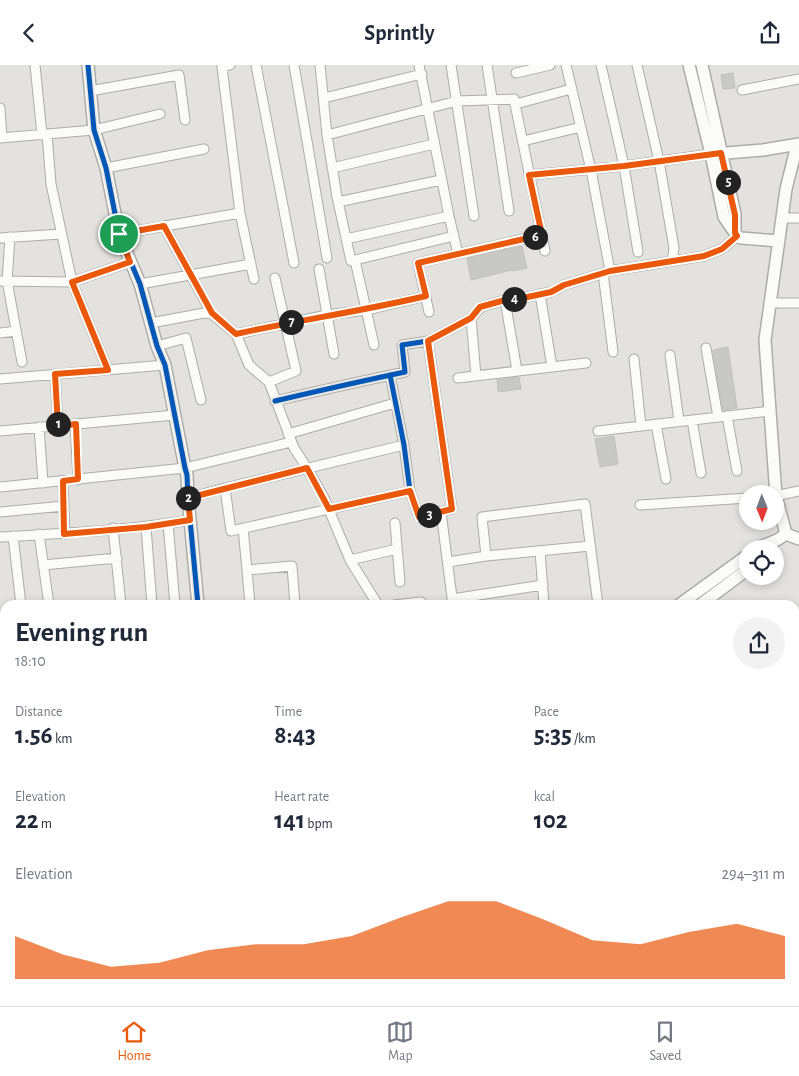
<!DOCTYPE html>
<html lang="en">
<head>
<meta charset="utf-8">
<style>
  :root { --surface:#fff; --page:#f2f2f3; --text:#1f2937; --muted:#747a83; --line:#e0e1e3; --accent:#ea580c }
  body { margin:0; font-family:"Alegreya Sans",sans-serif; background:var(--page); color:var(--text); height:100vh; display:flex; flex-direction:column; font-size:19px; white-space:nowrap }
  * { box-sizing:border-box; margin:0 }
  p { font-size:16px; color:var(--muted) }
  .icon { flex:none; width:28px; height:28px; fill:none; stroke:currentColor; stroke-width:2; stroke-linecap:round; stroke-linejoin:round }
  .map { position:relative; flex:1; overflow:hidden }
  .sheet { position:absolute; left:0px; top:535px; width:800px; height:406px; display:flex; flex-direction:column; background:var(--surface); border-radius:15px 15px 0 0; box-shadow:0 2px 8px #0003 }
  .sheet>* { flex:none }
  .needle { width:32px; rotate:179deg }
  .buttons { position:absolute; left:739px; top:420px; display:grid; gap:10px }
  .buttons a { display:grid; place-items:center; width:45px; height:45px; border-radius:50%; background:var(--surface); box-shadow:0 2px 8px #0003; font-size:25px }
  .pin { position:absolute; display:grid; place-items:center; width:42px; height:42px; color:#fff; margin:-21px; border:2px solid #fff; border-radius:50%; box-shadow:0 1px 5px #0007 }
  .km { position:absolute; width:25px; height:25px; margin:-12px; border-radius:50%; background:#222; color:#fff; font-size:14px; line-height:25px; text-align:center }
  .round { display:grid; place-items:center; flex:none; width:52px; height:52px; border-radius:26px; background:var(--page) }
  .overview { display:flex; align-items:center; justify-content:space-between; height:85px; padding:0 15px }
  h1 { font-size:28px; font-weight:700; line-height:38px }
  .figures { display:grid; grid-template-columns:repeat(3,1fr); gap:8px; height:85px; padding:5px 15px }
  .figures div { display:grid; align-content:center }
  .figures b { font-size:25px; font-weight:700 }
  .figures small { font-size:14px; font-weight:400 }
  .figures p { font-size:14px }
  .chart { height:140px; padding:10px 15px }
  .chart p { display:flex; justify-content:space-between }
  .chart svg { width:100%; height:90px; margin-top:5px; fill:var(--accent); opacity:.7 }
  header { display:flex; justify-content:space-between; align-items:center; height:65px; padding:0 15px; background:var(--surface); font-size:22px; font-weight:700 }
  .menu { display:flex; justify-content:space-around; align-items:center; height:70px; border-top:1px solid var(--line); background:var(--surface); font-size:14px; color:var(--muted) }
  .menu a { display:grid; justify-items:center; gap:2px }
  .menu .active { color:var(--accent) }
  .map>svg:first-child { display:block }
</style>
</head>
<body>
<header><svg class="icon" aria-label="back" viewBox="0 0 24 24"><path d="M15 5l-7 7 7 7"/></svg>Sprintly<svg class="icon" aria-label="share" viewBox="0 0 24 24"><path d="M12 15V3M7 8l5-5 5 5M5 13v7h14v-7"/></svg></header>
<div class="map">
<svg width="799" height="941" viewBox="0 0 799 941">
  <rect width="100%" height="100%" fill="#e3e2de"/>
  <path fill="#c8c9c5" stroke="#c0c0bc" d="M733,8l2,15 -12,1 -2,-14z
    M522,181l5,22 -14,3 -1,-1 -41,10 -4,-22z
    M728,282l9,61 -14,2 -10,-60z
    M519,312l2,12 -23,3 -1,-12z
    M614,371l4,28 -18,3 -5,-28z"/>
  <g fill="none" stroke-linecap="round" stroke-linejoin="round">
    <g stroke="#acaca9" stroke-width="11">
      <path id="minor" d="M35,0l7,70
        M230,0l-8,2 18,146 14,66
        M256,0l38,198
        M294,0l33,193
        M320,0l7,70 10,62 14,64 103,-25
        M419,0l30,151 9,38
        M451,0l23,151
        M487,0l22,146
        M566,0l25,105 19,101
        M601,0l23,101 14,86
        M637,0l22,96 15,87 -2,13
        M516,8l34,-8
        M742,25l57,-11
        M90,26l89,-16 6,45
        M324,33l98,-24
        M516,39l55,-15
        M0,43l2,30
        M47,69l4,50 21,98 36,88
        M327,70l130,-34 57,-2 31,152
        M0,73l94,-8 66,-16
        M523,76l58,-14
        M106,103l98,-19
        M332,103l102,-24
        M529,110l95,-9 87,-12
        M338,137l103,-22
        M782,153h17
        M164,161l48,88
        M119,169l121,-21
        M10,172l-3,44 15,81
        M0,173l61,-4
        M346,174l103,-23
        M355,195l19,85
        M319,204l15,85
        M603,208l10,79
        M0,216l72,1 58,-20
        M140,219l111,-20
        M540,229l12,73
        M505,235l12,71
        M769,238h30
        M429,247l-11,-49 123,-28
        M471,253l5,58
        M151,258l53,-10 8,1 24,20 91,-19 40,-5 59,-14
        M0,268l16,-2
        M236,269l13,31 20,17 27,-11 -21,-93
        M428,276l43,-23 10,-11 24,-7 18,-2 28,-6 13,-7 46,-14 94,-15 18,-7 15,-13
        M157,281l29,-8 15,62
        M706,283l12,69
        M670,290l9,66
        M634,294l7,67
        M55,309l3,52
        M458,313l128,-15
        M0,314l165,-14
        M269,317l25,66 13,20 17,30 26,62 28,45
        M275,336c43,-10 87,-20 130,-29l-3,-27 26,-4 24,168 -33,8 -9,-26 -6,-46 -14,-70
        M727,351l10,55
        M692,355l9,53
        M75,359l3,56
        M656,359l10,55
        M39,362l4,56
        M0,366l175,-16
        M598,366l172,-20
        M288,369l107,-31
        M63,416l2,53
        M0,422l185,-19 106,-26
        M225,423l6,43 179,-40
        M775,431l24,-5
        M188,433l37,-10 179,-43
        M640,440l108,-7
        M0,447l64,-6
        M441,447l12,93
        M168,458l7,82
        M395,458l5,59
        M146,462l6,78
        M113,463l8,77
        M243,463l4,42
        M39,469l10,71
        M13,471l8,69
        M0,472c63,-4 127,-6 190,-17
        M540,486l4,54
        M486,491l104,-10
        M350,495l47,-11
        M448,497l38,-6 -4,-39 103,-13 13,101
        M43,500l74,-7
        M452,534l91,-14
        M250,540l-3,-35 45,-4 3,39
        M394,540l27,-3
        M0,557l5,-1
        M0,595l5,38
        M795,695l4,17
        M0,706h5
        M795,743l4,-1
        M0,772l5,-1
        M795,801l4,-1
        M0,838l5,-1
        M795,840h4
        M795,884h4
        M795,901l4,22
        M681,936l1,5
        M718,936l1,5
        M759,936l1,5
        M86,941l1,-5
        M138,941l1,-5
        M172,941l1,-4
        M212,941l1,-5
        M326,941v-5"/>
    </g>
    <g stroke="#acaca9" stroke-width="14">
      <path id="tertiary" d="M88,0l6,65 12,38 13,66 21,50 17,62 8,19 20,103 2,7 1,23 10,107
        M689,0l22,89 13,63 13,19 4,2 38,3
        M702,0l33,149v19
        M797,80l-11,44 -21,151 11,156 10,38 13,5
        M714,89l49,-4 36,-6
        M755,484l22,-9 9,-6
        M679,540l69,-50
        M700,540l48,-36
        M0,919l5,-6"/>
    </g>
    <use href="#minor" stroke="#fbfbfa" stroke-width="9"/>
    <use href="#tertiary" stroke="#fbfbfa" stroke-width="11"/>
    <g stroke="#e5e3dc" stroke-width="8">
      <path id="cycleway" d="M88,0l6,65 12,38 13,66 21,50 17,62 8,19 20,103 2,7 1,23 10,107
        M275,336c43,-10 87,-20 130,-29l-3,-27 26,-4 24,168 -33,8 -9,-26 -6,-46 -14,-70"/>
    </g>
    <use href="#cycleway" stroke="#0057b8" stroke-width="5"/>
  </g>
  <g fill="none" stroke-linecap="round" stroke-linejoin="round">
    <g stroke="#fff" stroke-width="10">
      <path id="route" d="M721,88l14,62v18l2,3 -15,13 -18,7 -94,15 -46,14 -13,7 -28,6 -18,2 -25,7 -9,11 -43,23 24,168 -33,8 -9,-26 -81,18 -22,-41 -119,30 2,22 -44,7 -82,7 -1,-53 15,-2 -2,-55 -18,2 -3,-52 53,-4 -36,-88 58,-20 -11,-28 45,-8 48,87 24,21c63,-14 127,-23 190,-38l-8,-33 124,-28 -13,-60 95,-9z"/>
    </g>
    <use href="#route" stroke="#ea580c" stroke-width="6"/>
  </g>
</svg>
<div class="buttons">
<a><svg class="needle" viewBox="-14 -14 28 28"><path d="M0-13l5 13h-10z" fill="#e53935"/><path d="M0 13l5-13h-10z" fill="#747a83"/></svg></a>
<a><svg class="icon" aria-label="locate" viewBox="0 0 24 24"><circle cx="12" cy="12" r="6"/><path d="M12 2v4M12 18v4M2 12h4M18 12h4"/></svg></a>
</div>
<div class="pin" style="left:119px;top:169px;background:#1e9e55"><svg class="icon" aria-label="arrive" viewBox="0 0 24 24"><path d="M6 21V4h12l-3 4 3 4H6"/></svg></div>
<b class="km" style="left:58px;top:359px">1</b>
<b class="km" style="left:188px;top:433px">2</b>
<b class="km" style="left:429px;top:450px">3</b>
<b class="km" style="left:514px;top:234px">4</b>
<b class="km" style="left:728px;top:117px">5</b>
<b class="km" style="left:535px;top:172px">6</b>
<b class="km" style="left:291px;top:257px">7</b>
<section class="sheet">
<div class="overview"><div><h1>Evening run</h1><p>18:10</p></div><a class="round"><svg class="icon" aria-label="share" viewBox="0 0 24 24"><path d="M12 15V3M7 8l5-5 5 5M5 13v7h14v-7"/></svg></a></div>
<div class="figures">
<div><p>Distance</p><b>1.56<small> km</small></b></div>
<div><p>Time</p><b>8:43</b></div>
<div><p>Pace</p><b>5:35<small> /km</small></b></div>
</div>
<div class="figures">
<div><p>Elevation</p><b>22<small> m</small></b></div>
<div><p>Heart rate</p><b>141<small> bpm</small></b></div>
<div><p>kcal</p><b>102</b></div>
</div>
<div class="chart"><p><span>Elevation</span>294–311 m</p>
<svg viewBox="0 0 160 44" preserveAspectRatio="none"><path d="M0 44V23L10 32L20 38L30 36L40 30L50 27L60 27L70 23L80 14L90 6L100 6L110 15L120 25L130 27L140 21L150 17L160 23V44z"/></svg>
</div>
</section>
</div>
<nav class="menu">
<a class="active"><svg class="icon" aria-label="home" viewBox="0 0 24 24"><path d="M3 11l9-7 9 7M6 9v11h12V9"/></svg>Home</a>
<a><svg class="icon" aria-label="map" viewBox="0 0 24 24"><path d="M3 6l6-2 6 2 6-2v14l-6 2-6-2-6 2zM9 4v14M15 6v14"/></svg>Map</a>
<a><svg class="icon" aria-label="saved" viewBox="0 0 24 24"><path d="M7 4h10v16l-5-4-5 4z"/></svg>Saved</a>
</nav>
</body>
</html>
